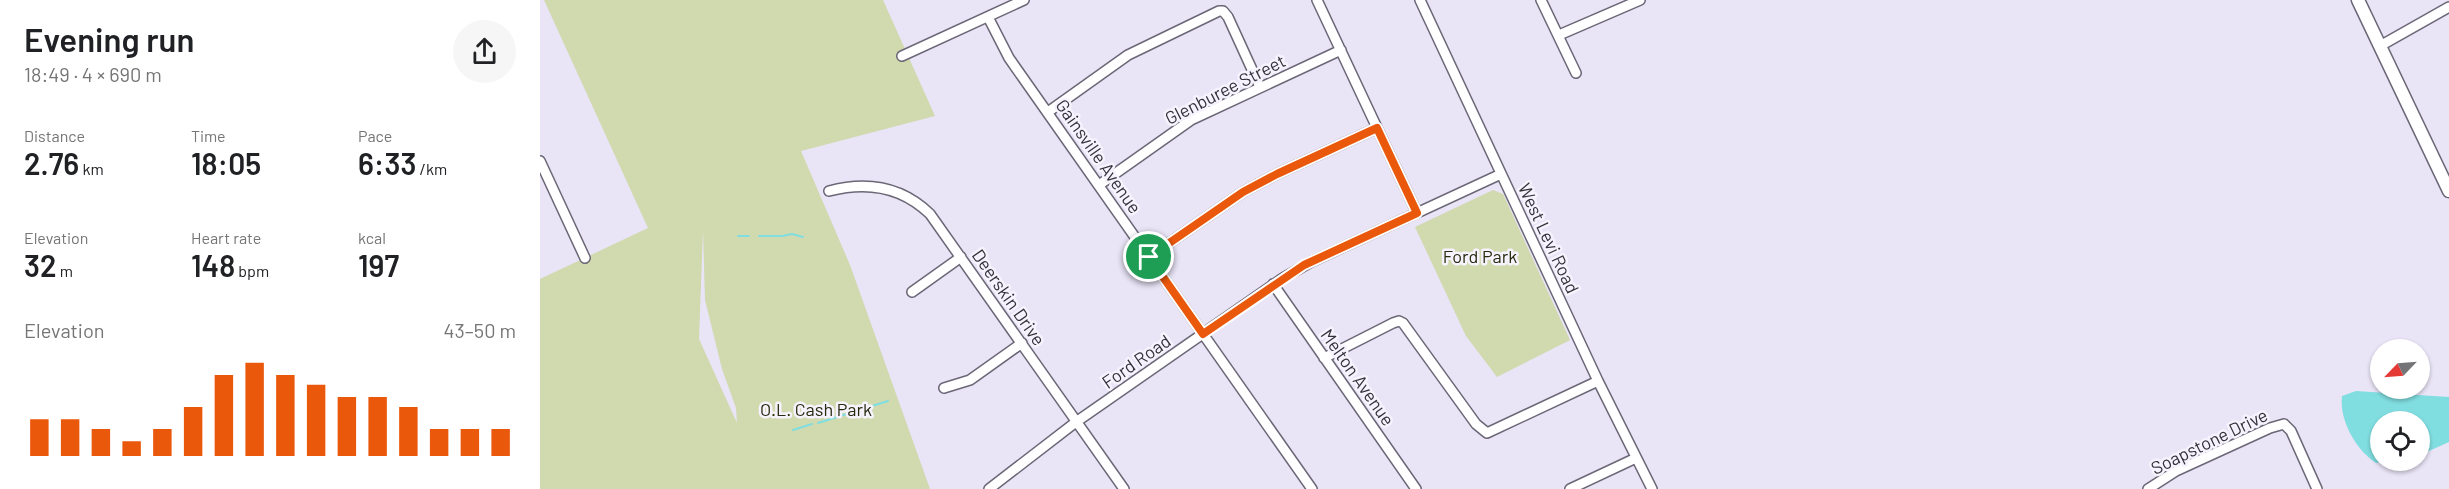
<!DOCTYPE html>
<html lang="en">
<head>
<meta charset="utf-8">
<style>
  :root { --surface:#fff; --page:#f6f6f6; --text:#202124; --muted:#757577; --accent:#ea580c }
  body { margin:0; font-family:Barlow,sans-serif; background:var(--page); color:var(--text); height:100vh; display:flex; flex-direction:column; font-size:22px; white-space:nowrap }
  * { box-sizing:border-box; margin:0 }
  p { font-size:20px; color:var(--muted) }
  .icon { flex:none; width:33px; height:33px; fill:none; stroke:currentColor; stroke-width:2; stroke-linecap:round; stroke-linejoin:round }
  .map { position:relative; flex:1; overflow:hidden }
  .sheet { display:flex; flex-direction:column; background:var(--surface); width:540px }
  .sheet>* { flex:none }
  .needle { width:39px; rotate:245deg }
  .buttons { position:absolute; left:1830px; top:339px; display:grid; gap:12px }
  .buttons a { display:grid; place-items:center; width:60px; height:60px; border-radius:50%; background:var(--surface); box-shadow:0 2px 4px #0004; font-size:30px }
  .pin { position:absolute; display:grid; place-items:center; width:51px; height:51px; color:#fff; margin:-26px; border:3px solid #fff; border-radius:50%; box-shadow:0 2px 6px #0007 }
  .round { display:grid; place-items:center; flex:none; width:63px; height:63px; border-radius:32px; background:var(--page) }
  .overview { display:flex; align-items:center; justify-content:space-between; height:102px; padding:0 24px }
  h1 { font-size:33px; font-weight:600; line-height:45px }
  .metrics { display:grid; grid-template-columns:repeat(3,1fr); gap:9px; height:102px; padding:6px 24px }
  .metrics div { display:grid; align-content:center }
  .metrics b { font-size:30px; font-weight:600 }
  .metrics small { font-size:16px; font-weight:400 }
  .metrics p { font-size:16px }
  .chart { height:168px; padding:12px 24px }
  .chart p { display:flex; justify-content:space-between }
  .chart svg { width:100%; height:108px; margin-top:6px; stroke:var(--accent); stroke-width:6 }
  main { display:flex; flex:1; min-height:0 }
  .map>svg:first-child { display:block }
</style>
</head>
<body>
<main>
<section class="sheet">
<div class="overview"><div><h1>Evening run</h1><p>18:49 · 4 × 690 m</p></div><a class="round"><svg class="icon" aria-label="share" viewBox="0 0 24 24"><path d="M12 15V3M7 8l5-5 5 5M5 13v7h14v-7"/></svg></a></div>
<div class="metrics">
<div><p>Distance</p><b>2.76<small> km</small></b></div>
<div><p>Time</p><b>18:05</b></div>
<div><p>Pace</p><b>6:33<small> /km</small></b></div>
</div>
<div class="metrics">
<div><p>Elevation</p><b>32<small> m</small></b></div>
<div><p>Heart rate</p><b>148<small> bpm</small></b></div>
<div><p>kcal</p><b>197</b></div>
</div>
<div class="chart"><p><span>Elevation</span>43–50 m</p>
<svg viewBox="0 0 160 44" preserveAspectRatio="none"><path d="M5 44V29M15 44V29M25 44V33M35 44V38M45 44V33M55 44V24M65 44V11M75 44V6M85 44V11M95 44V15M105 44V20M115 44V20M125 44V24M135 44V33M145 44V33M155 44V33"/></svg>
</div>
</section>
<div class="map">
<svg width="1909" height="489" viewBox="0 0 1909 489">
  <rect width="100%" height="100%" fill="#e9e4f6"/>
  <path fill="#d1d9ae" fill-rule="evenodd" d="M4,0h339l52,116 -134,35 49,114 80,224h-390v-210l108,-51zM163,230l2,70 17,69 14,39 1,15 -38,-84z
    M953,190l10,4 67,146 -73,37 -31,-41 -51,-109z"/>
  <path fill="#80dee1" d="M1816,391l93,6v45l-29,13v-33h-40v38l26,1 -30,2c-20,-13 -37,-43 -34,-67z"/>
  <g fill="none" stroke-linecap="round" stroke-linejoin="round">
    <path stroke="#80dee1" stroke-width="2" d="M198,236h11
      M219,236h23l10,-2 11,3
      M278,423l70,-22
      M253,430l19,-6"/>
    <g stroke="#6b6777" stroke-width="12">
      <path id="minor" d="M777,0l100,213
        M880,0l178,381 54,108
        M1001,0l35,73
        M448,17l21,41 303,431
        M1019,35l81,-35
        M1840,46l69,-39
        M362,56l122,-56
        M508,112l80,-57 91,-44h4l5,6 32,70
        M0,161l45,97
        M559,185l92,-65 150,-70
        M289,191c38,-10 72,-5 101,23l194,275
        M609,257l94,-65 34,-18 100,-46
        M733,284l143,205
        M372,292l49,-35
        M784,358l69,-35 6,-2 4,2 73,101 11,9 111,-52
        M404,388l26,-8 52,-37
        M449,489l87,-67 207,-144 28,-16 190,-88
        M1030,489l66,-31
        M1608,489l28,-18 94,-43 14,-4 7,7 26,58"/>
    </g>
    <g stroke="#6b6777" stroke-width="15">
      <path id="major" d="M1818,0l91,191"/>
    </g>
    <use href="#minor" stroke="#fff" stroke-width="9"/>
    <use href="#major" stroke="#fff" stroke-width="12"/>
  </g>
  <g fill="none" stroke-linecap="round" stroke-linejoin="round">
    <g stroke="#fff" stroke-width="12">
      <path id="route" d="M837,128l40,85 -113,52 -101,69 -54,-77 94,-65 34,-18z"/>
    </g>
    <use href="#route" stroke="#ea580c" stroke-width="8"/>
  </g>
  <g text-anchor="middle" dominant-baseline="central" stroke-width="5" stroke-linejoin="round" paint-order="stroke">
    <g font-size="18" fill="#343239" stroke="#f6f3fe">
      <text transform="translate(685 89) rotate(-27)">Glenburee Street</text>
      <text transform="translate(559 156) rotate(55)">Gainsville Avenue</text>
      <text transform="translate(1009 238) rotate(65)">West Levi Road</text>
      <text transform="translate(469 297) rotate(55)">Deerskin Drive</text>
      <text transform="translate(596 361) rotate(-35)">Ford Road</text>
      <text transform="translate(818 377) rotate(55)">Melton Avenue</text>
      <text transform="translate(1669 441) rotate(-26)">Soapstone Drive</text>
    </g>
    <g font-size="18" fill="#282c0e" stroke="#f6f3fe">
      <text x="940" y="256">Ford Park</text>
      <text x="276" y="409">O.L. Cash Park</text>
    </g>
  </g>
</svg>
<div class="buttons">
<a><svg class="needle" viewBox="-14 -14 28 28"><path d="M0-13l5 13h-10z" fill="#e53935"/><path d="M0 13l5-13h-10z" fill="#757577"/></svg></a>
<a><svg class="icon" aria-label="locate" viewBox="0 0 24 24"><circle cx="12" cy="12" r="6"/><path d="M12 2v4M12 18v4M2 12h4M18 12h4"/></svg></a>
</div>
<div class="pin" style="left:609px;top:257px;background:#1e9e55"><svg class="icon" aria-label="arrive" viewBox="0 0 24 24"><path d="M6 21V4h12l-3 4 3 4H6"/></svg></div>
</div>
</main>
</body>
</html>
